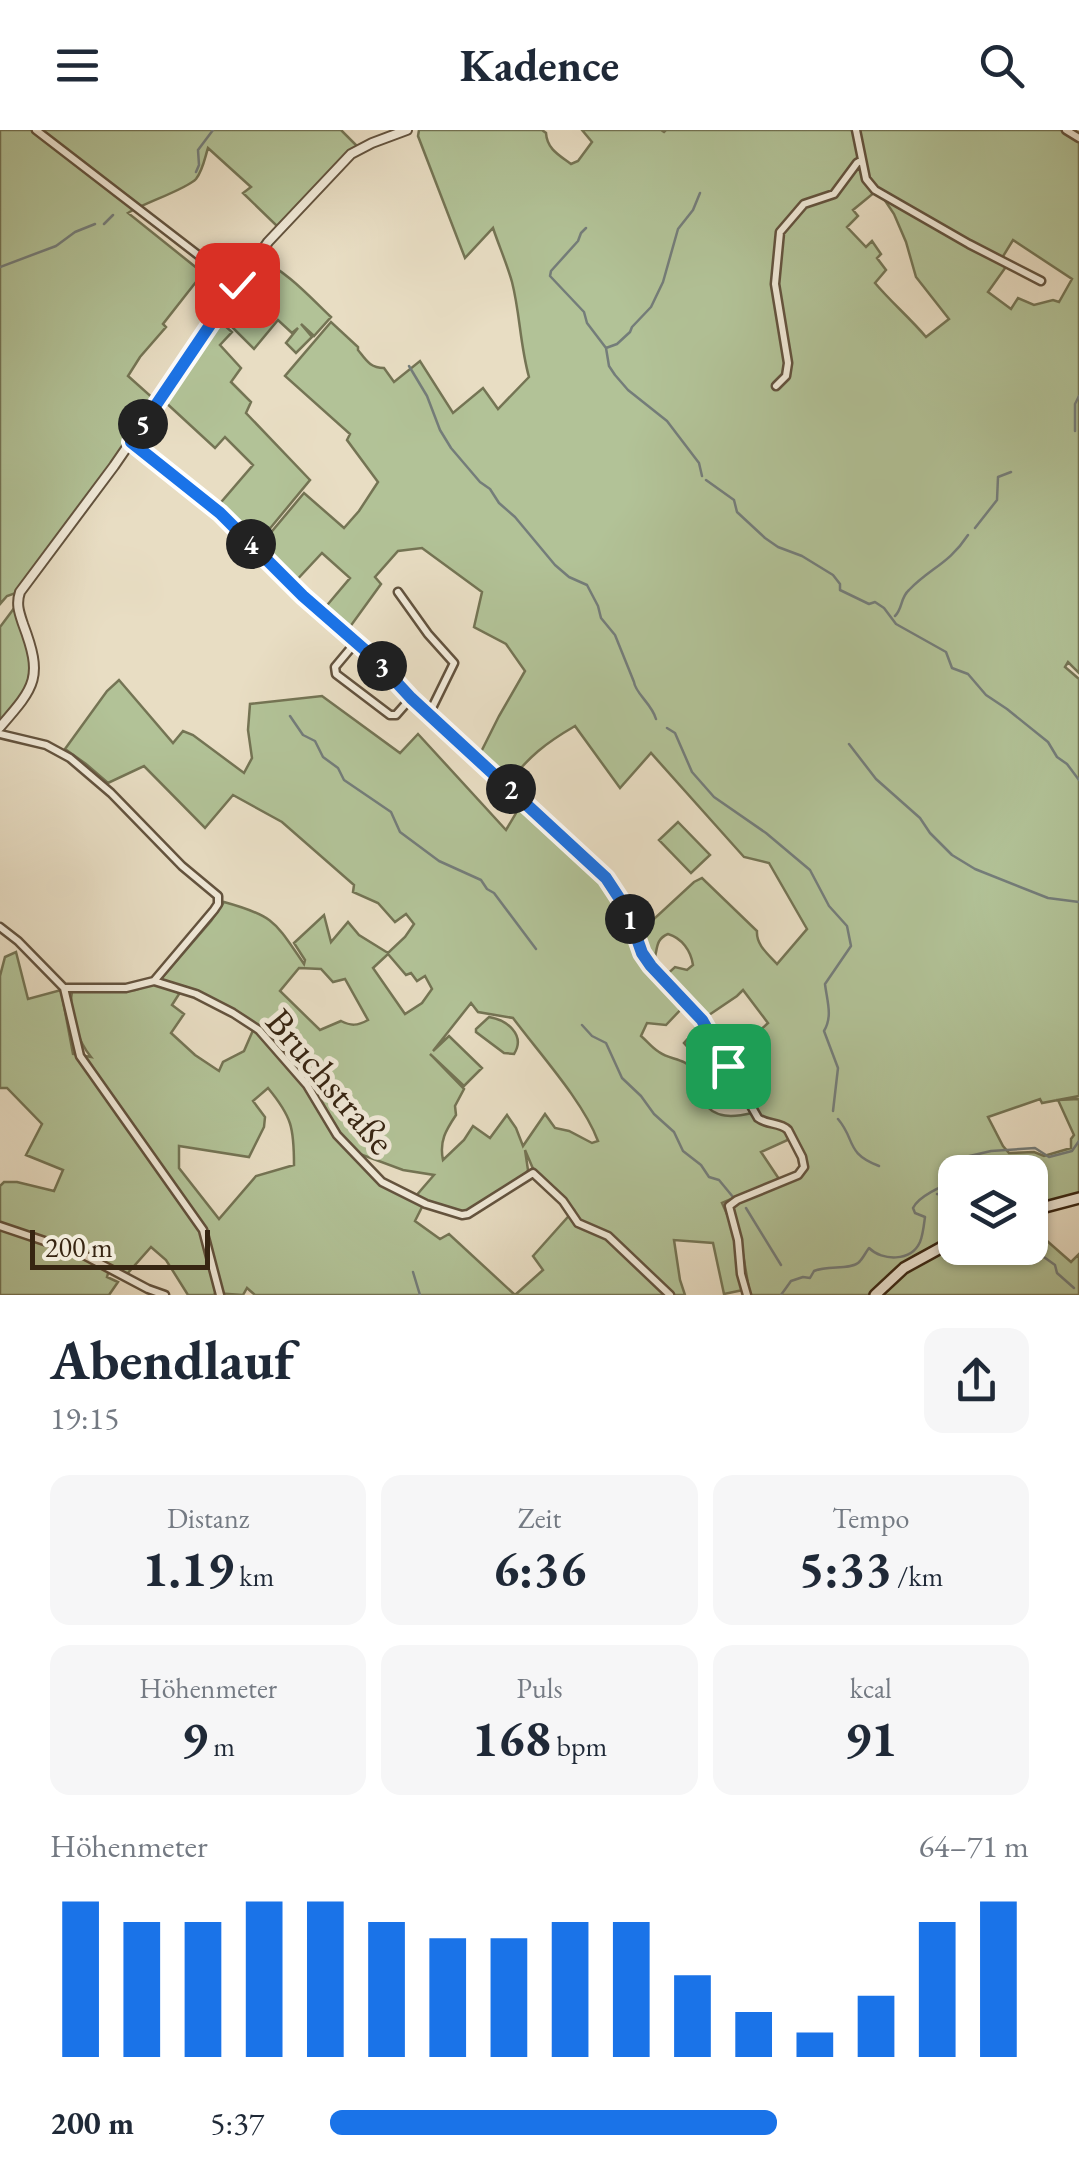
<!DOCTYPE html>
<html lang="de">
<head>
<meta charset="utf-8">
<style>
  :root { --surface:#fff; --page:#f6f6f7; --text:#1f2937; --muted:#747a83; --accent:#1a73e8 }
  body { margin:0; font-family:"EB Garamond",serif; background:var(--page); color:var(--text); height:100vh; display:flex; flex-direction:column; font-size:38px; white-space:nowrap }
  * { box-sizing:border-box; margin:0 }
  p { font-size:32px; color:var(--muted) }
  .icon { flex:none; width:55px; height:55px; fill:none; stroke:currentColor; stroke-width:2; stroke-linecap:round; stroke-linejoin:round }
  .map { position:relative; height:1165px; overflow:hidden }
  .panel { display:flex; flex-direction:column; background:var(--surface); flex:1 }
  .panel>* { flex:none }
  .controls { position:absolute; left:938px; top:1025px; display:grid; gap:20px }
  .controls a { display:grid; place-items:center; width:110px; height:110px; border-radius:20px; background:var(--surface); box-shadow:0 2px 8px #0004; font-size:50px }
  .scale { position:absolute; left:30px; bottom:25px; width:180px; box-sizing:border-box; padding-left:10px; border:5px solid #372512; border-top:0; font-size:28px; line-height:35px; white-space:nowrap; color:#372512; -webkit-text-stroke:8px #f0e9d8; paint-order:stroke }
  .pin { position:absolute; display:grid; place-items:center; width:85px; height:85px; color:#fff; margin:-42px; border-radius:20px; box-shadow:0 5px 15px #0006 }
  .km { position:absolute; width:50px; height:50px; margin:-25px; border-radius:50%; background:#222; color:#fff; font-size:28px; line-height:50px; text-align:center }
  .round { display:grid; place-items:center; flex:none; width:105px; height:105px; border-radius:20px; background:var(--page) }
  .summary { display:flex; align-items:center; justify-content:space-between; height:170px; padding:0 50px }
  h1 { font-size:55px; font-weight:700; line-height:75px }
  .metrics { display:grid; grid-template-columns:repeat(3,1fr); gap:15px; height:170px; padding:10px 50px }
  .metrics div { display:grid; align-content:center; border-radius:20px; background:var(--page); text-align:center }
  .metrics b { font-size:50px; font-weight:700 }
  .metrics small { font-size:28px; font-weight:400 }
  .metrics p { font-size:28px }
  .chart { height:280px; padding:20px 50px }
  .chart p { display:flex; justify-content:space-between }
  .chart svg { width:100%; height:180px; margin-top:10px; stroke:var(--accent); stroke-width:6 }
  ul { padding:0 50px; list-style:none; font-size:32px }
  li { display:grid; grid-template-columns:160px 120px 1fr; align-items:center; height:75px }
  li i { height:25px; border-radius:12px; background:var(--accent) }
  header { display:flex; justify-content:space-between; align-items:center; height:130px; padding:0 50px; background:var(--surface); font-size:45px; font-weight:700 }
  .map>svg:first-child { display:block }
</style>
</head>
<body>
<header><svg class="icon" aria-label="menu" viewBox="0 0 24 24"><path d="M4 6h16M4 12h16M4 18h16"/></svg>Kadence<svg class="icon" aria-label="search" viewBox="0 0 24 24"><circle cx="10" cy="10" r="6"/><path d="M15 15l6 6"/></svg></header>
<div class="map">
<svg width="1079" height="1165" viewBox="0 0 1079 1165">
  <rect width="100%" height="100%" fill="#e8ddc3"/>
  <filter id="stains"><feTurbulence type="fractalNoise" baseFrequency=".002" numOctaves="4"/><feColorMatrix values="0 0 0 0 .2 0 0 0 0 .09 0 0 0 0 .02 0 0 0 .5 -.17"/></filter>
  <radialGradient id="worn" r=".72"><stop offset=".6" stop-color="#630" stop-opacity="0"/><stop offset="1" stop-color="#630" stop-opacity=".3"/></radialGradient>
  <path fill="#b2c297" stroke="#747454" stroke-width="2.5" fill-rule="evenodd" d="M0,0h341l17,17 -80,80 -35,-34 8,-6 -43,-39c-3,9 -5,22 -12,31 -9,10 -52,24 -68,34l75,60 -40,51 3,3 -26,30 -12,19 27,24 -5,11 -134,182 -9,3 -7,8z
    M419,0h123l4,3c1,16 13,22 25,31l7,-3 14,-19 -10,-12h79l3,2 2,-2h396l17,11v532l-11,-11 -3,5 14,12v417l-37,7 -2,-4 -52,18 15,29 6,7 25,-1 10,4 27,-8v-9l3,-4 -16,-35 21,-1v94l-49,14v-35h-75v64l-41,20 -46,39h-118l-11,-64 -8,-19 6,-10 61,-24 6,-6 -12,-39 -32,-17 -30,-50 15,-9 8,-20 15,-14 -25,-33 -6,6 -34,23 -39,-42 11,-10 12,3 6,-5c-2,-14 -11,-27 -25,-31 -15,6 -9,19 -16,30l-15,-27 6,-8 51,-47 8,-4 55,53c-1,14 11,23 20,33l30,-35 -38,-66 -25,-6 -93,-104 -31,35 -45,-62c-31,18 -45,30 -68,58l-29,-26 21,-42 26,-45 -19,-27 -32,-17 8,-35 -60,-44 -24,3 -23,26 6,7 -34,47 -24,-21 27,-32 -28,-25 -29,31 -35,-36 46,-55 40,35 15,-17 19,-29 -31,-42 3,-6 -65,-58 46,-54 27,25v3c8,10 12,18 26,18l10,14 26,-21 33,52 30,-25 15,21 31,-32c-9,-32 -9,-64 -17,-95 -5,-18 -13,-36 -19,-54l-28,30 -47,-122zM875,58l94,55 33,15 11,-18 59,39 -13,23 -6,-2 -19,5 -16,-7 -7,11 -23,-17 20,-28 -128,-71 14,21 12,28 10,35 33,42 -23,18c-16,-19 -35,-35 -51,-54l11,-13 -9,-12 4,-4 -9,-13 -6,6 -19,-20 11,-11 -5,-6 22,-18z
    M258,129c27,10 52,38 73,58l-17,19 -13,-12 11,13 -16,16 -10,-10 12,-15 -6,5 -14,-13 -24,29 -34,-34z
    M217,189l15,13 -12,13 21,23 -10,14 20,20 -5,11 64,67 -52,63 -4,1 -37,-37 36,-42 -28,-28 -10,11 -52,-48z
    M15,477c9,27 26,58 11,85 -6,11 -18,21 -26,30v-95z
    M119,550l54,63 10,-12 10,4 51,38 8,-15 -4,-28 2,-26 72,-8 78,57 18,-19 88,96 16,-27 83,76 21,32 12,39 47,55 -19,20 -19,-2 -6,13c6,5 11,12 18,16 11,8 25,6 35,18 6,8 5,20 9,30 10,20 32,17 49,13l7,9 25,6 8,10 -31,14 20,30 -21,8h-8l-30,13 12,27 9,60 -19,4 -11,-51 -39,-3 6,40 5,15h-430l-8,-7 -4,7 -28,-2 -1,2h-26l-22,-35 -15,-13 -24,27 -64,-31 -63,-19v-38l4,-4h13l37,9 9,-21 -37,-15 16,-31 -35,-36h-7v-112l5,-19 11,-5 12,47 33,-9 12,64 18,3c-13,-16 -23,-45 -19,-65l4,-2h59l18,-6 28,7 -9,14 12,9 -13,19 24,22 24,16 4,-9 21,-11 10,-23 55,62 31,52 38,40 45,23 -8,16 25,18 9,-5 66,61 28,-25 -10,-14 41,-46 -40,-39 -9,-21 3,20 -2,5 -57,37 -10,1 -44,-16 19,-22 -31,-5 -46,-17 -17,-18 -32,-52 -48,-56 -62,-34 -37,-14 50,-58 13,-19c51,14 51,20 80,62l1,-4 -11,-17 30,-28 7,27 17,-20 11,13 29,18 17,-16 9,-13 -8,-10 -11,8 -17,-19 -25,-11 1,-7 -72,-63 -49,-27 -28,33 -61,-62 -36,17 -22,-19 -21,-15 42,-58zM388,824l18,21 5,-2 6,8 8,-5 7,13 -10,14 -17,11 -32,-46zM299,838l22,1 12,13 12,-3 23,41c-11,6 -17,6 -27,1l-21,9 -40,-39zM471,873l7,9 35,6c26,35 70,83 85,123l-6,2 -23,-12 -14,-3 -10,-14 -22,32 -7,-18 -9,-13 -17,23 -17,-12 -9,14 -21,20c-4,-19 3,-30 13,-45l-1,-9 9,-17 -34,-35 34,32 18,-18 -33,-32 -16,15zM268,958c24,29 26,40 26,77l-38,11 -37,43 -40,-51v-22l70,11 15,-30 1,-10 -12,-16z
    M678,692l32,33 -19,18 -32,-33z
    M489,887c18,3 37,18 25,37l-10,-1 -28,-21v-3z
    M702,893l26,47 -13,8 -31,-35z
    M1030,1096l41,36 8,-8v41h-198l29,-27 45,-22 75,2z
    M0,1098l79,27 30,15 -2,7 11,5 -9,13h-109z"/>
  <g fill="none" stroke-linecap="round" stroke-linejoin="round">
    <path stroke="#747d7a" stroke-width="2.5" d="M196,42l3,-7 -1,-15 15,-20
      M104,94l9,-9
      M586,98l-5,5 -3,8 -27,30 -1,5 34,36 3,11 19,25 3,18 6,9 13,15 39,31 32,42 3,13
      M0,137l56,-21 19,-14 20,-8
      M606,218l11,-4 13,-12 2,-5 19,-20 12,-25 15,-53 15,-19 7,-17
      M409,236l18,30 13,34 11,18 29,34 10,7 9,14 16,14 40,48 14,12 18,8 11,21 3,12 14,17 19,47c1,11 18,22 22,37
      M1075,301v-27l4,-8
      M706,350l28,20 3,12 28,26 13,9 24,9 31,19 7,9v6l29,14 6,-2 9,6 12,16 50,28 6,16 16,6 18,21 21,14 41,33 9,15 10,7 12,16
      M975,398l22,-28 1,-23 13,-5
      M895,486c8,-8 5,-18 14,-26 21,-22 40,-26 59,-55
      M290,586l13,19 12,6 8,16 15,11 6,12 47,32 9,20 39,29 42,19 6,9 7,4 42,56
      M667,598l8,5 17,39 22,25 52,36 44,37 19,36 18,20 4,20 -26,38c2,17 8,32 -1,47l14,37 -5,43
      M849,614l27,35 44,39 10,15 22,22 23,14 73,29 31,4
      M582,895l10,11 14,7 16,35 19,18 13,18 20,18 9,19 18,14 8,12 10,3 14,17
      M838,989c18,21 7,34 41,47
      M937,1064l18,3
      M746,1078l35,57
      M1030,1117l25,18 2,8 17,15
      M413,1142l7,23
      M781,1165l10,-14 12,-4 7,1 4,-7c13,-6 35,-1 44,-8 5,-4 7,-10 11,-15 13,13 42,14 51,-6 3,-7 4,-18 5,-25l-10,-4 -2,-5c5,-11 29,-23 41,-25v-19l7,-6 30,-7 44,-3 14,9 23,-6 7,-10"/>
    <g stroke="#63533e" stroke-width="11">
      <path id="minor" d="M36,0l201,155
        M856,0l10,49 9,11 94,54 72,37
        M1066,0l13,8
        M776,256l10,-10 2,-13 -13,-79 5,-52 24,-28 30,-10 23,-31 5,-3
        M131,312l89,71 83,83 71,62 37,40 195,180 21,31 15,44 9,13 51,54 56,98c9,7 22,4 30,12l14,27 2,10 -6,8 -61,25 -8,6 9,34 3,34 6,21
        M398,462l30,42 26,29 -25,51
        M356,512l-21,25 1,7 54,41h6l15,-17
        M0,604l46,11 24,13 41,35 71,73 36,30v8l-4,6 -60,71
        M0,797l18,14 46,47 16,68 123,174 17,65
        M154,851l42,13 37,19 26,17 48,55 30,50 45,47 44,22 36,11 6,-1 65,-41 30,28 15,22 30,13 62,59
        M64,858h62l28,-7
        M0,1096l80,27 68,36 17,6"/>
    </g>
    <g stroke="#63533e" stroke-width="12">
      <path id="tertiary" d="M0,597c36,-41 43,-50 23,-103 -4,-12 -7,-20 -3,-32l94,-126 154,-224 83,-88 21,-11 35,-13"/>
    </g>
    <g stroke="#372512" stroke-width="14">
      <path id="secondary" d="M1030,1081l49,-13
        M875,1165l29,-27 51,-28"/>
    </g>
    <use href="#minor" stroke="#f0e9d8" stroke-width="6"/>
    <use href="#tertiary" stroke="#f0e9d8" stroke-width="8"/>
    <use href="#secondary" stroke="#f0e9d8" stroke-width="9"/>
  </g>
  <g fill="none" stroke-linecap="round" stroke-linejoin="round">
    <g stroke="#fff" stroke-width="20">
      <path id="route" d="M237,155l-106,157 89,71 83,83 71,62 37,40 195,180 21,32 15,43 9,13 51,54 26,46"/>
    </g>
    <use href="#route" stroke="#1a73e8" stroke-width="12"/>
  </g>
  <g text-anchor="middle" dominant-baseline="central" stroke-width="10" stroke-linejoin="round" paint-order="stroke">
    <g font-size="38" fill="#372512" stroke="#f0e9d8">
      <text transform="translate(331 951) rotate(50)">Bruchstraße</text>
    </g>
  </g>
  <rect width="100%" height="100%" filter="url(#stains)"/>
  <rect width="100%" height="100%" fill="url(#worn)"/>
</svg>
<div class="controls">
<a><svg class="icon" aria-label="layers" viewBox="0 0 24 24"><path d="M12 4l9 5-9 5-9-5zM3 14l9 5 9-5"/></svg></a>
</div>
<div class="scale">200 m</div>
<div class="pin" style="left:728px;top:936px;background:#1e9e55"><svg class="icon" aria-label="arrive" viewBox="0 0 24 24"><path d="M6 21V4h12l-3 4 3 4H6"/></svg></div>
<div class="pin" style="left:237px;top:155px;background:#d93025"><svg class="icon" aria-label="check" viewBox="0 0 24 24"><path d="M5 12l5 5 9-10"/></svg></div>
<b class="km" style="left:630px;top:789px">1</b>
<b class="km" style="left:511px;top:659px">2</b>
<b class="km" style="left:382px;top:536px">3</b>
<b class="km" style="left:251px;top:414px">4</b>
<b class="km" style="left:143px;top:294px">5</b>
</div>
<section class="panel">
<div class="summary"><div><h1>Abendlauf</h1><p>19:15</p></div><a class="round"><svg class="icon" aria-label="share" viewBox="0 0 24 24"><path d="M12 15V3M7 8l5-5 5 5M5 13v7h14v-7"/></svg></a></div>
<div class="metrics">
<div><p>Distanz</p><b>1.19<small> km</small></b></div>
<div><p>Zeit</p><b>6:36</b></div>
<div><p>Tempo</p><b>5:33<small> /km</small></b></div>
</div>
<div class="metrics">
<div><p>Höhenmeter</p><b>9<small> m</small></b></div>
<div><p>Puls</p><b>168<small> bpm</small></b></div>
<div><p>kcal</p><b>91</b></div>
</div>
<div class="chart"><p><span>Höhenmeter</span>64–71 m</p>
<svg viewBox="0 0 160 44" preserveAspectRatio="none"><path d="M5 44V6M15 44V11M25 44V11M35 44V6M45 44V6M55 44V11M65 44V15M75 44V15M85 44V11M95 44V11M105 44V24M115 44V33M125 44V38M135 44V29M145 44V11M155 44V6"/></svg>
</div>
<ul>
<li><b>200 m</b>5:37<i style="width:64%"></i></li>
</ul>
</section>
</body>
</html>
